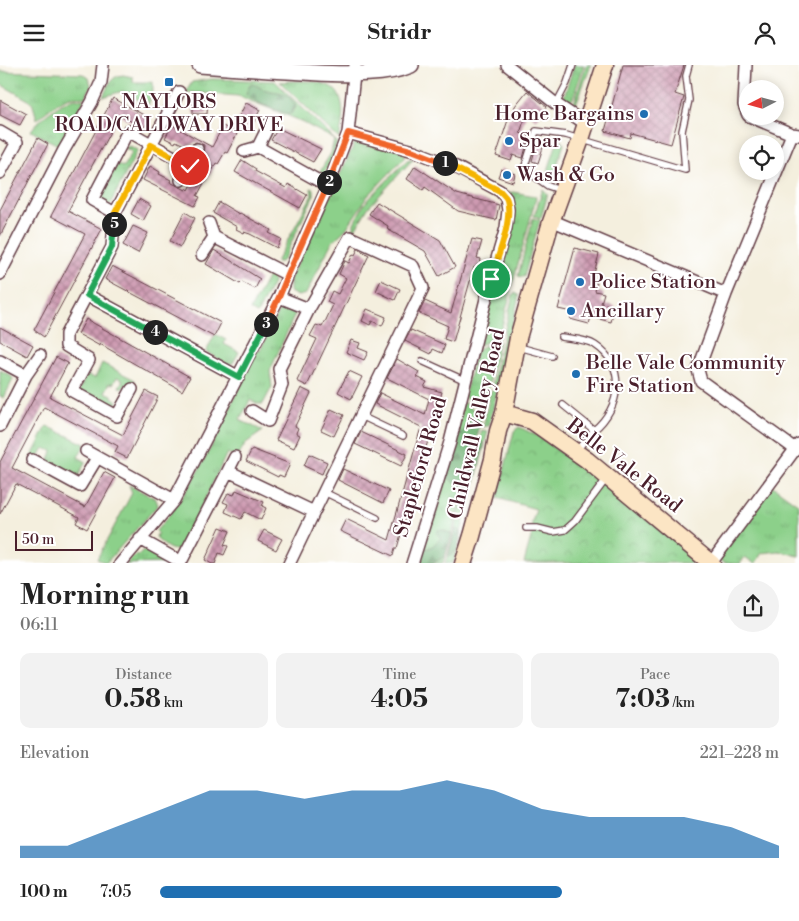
<!DOCTYPE html>
<html lang="en">
<head>
<meta charset="utf-8">
<style>
  :root { --surface:#fff; --page:#f2f2f2; --text:#222; --muted:#767676; --accent:#1f6fb2 }
  body { margin:0; font-family:"Libre Bodoni",serif; background:var(--page); color:var(--text); height:100vh; display:flex; flex-direction:column; font-size:19px; white-space:nowrap }
  * { box-sizing:border-box; margin:0 }
  p { font-size:16px; color:var(--muted) }
  .icon { flex:none; width:28px; height:28px; fill:none; stroke:currentColor; stroke-width:2; stroke-linecap:round; stroke-linejoin:round }
  .map { position:relative; height:498px; overflow:hidden }
  .panel { display:flex; flex-direction:column; background:var(--surface); flex:1 }
  .panel>* { flex:none }
  .needle { width:32px; rotate:264deg }
  .fabs { position:absolute; left:739px; top:15px; display:grid; gap:10px }
  .fabs a { display:grid; place-items:center; width:45px; height:45px; border-radius:50%; background:var(--surface); box-shadow:0 2px 12px #0003; font-size:25px }
  .scale { position:absolute; left:15px; bottom:12px; width:78px; box-sizing:border-box; padding-left:5px; border:2px solid #4a1f2b; border-top:0; font-size:14px; line-height:18px; white-space:nowrap; color:#4a1f2b; -webkit-text-stroke:4px #fff; paint-order:stroke }
  .pin { position:absolute; display:grid; place-items:center; width:42px; height:42px; color:#fff; margin:-21px; border:2px solid #fff; border-radius:50%; box-shadow:0 1px 5px #0007 }
  .km { position:absolute; width:25px; height:25px; margin:-12px; border-radius:50%; background:#222; color:#fff; font-size:14px; line-height:25px; text-align:center }
  .round { display:grid; place-items:center; flex:none; width:52px; height:52px; border-radius:26px; background:var(--page) }
  .head { display:flex; align-items:center; justify-content:space-between; height:85px; padding:0 20px }
  h1 { font-size:28px; font-weight:700; line-height:38px }
  .stats { display:grid; grid-template-columns:repeat(3,1fr); gap:8px; height:85px; padding:5px 20px }
  .stats div { display:grid; align-content:center; border-radius:10px; background:var(--page); text-align:center }
  .stats b { font-size:25px; font-weight:700 }
  .stats small { font-size:14px; font-weight:400 }
  .stats p { font-size:14px }
  .chart { height:140px; padding:10px 20px }
  .chart p { display:flex; justify-content:space-between }
  .chart svg { width:100%; height:90px; margin-top:5px; fill:var(--accent); opacity:.7 }
  ul { padding:0 20px; list-style:none; font-size:16px }
  li { display:grid; grid-template-columns:80px 60px 1fr; align-items:center; height:38px }
  li i { height:12px; border-radius:6px; background:var(--accent) }
  header { display:flex; justify-content:space-between; align-items:center; height:65px; padding:0 20px; background:var(--surface); font-size:22px; font-weight:700 }
  .map>svg:first-child { display:block }
</style>
</head>
<body>
<header><svg class="icon" aria-label="menu" viewBox="0 0 24 24"><path d="M4 6h16M4 12h16M4 18h16"/></svg>Stridr<svg class="icon" aria-label="person" viewBox="0 0 24 24"><circle cx="12" cy="8" r="4"/><path d="M4 21q1-7 8-7t8 7"/></svg></header>
<div class="map">
<svg width="799" height="499" viewBox="0 0 799 499">
  <defs>
    <pattern id="grass-tufts" width="24" height="20" patternUnits="userSpaceOnUse" patternTransform="scale(1.25)"><rect width="24" height="20" fill="#8cd08a"/><path d="M3 7l-1-3M5 7V3M7 7l1-3M15 17l-1-3M17 17v-4M19 17l1-3" fill="none" stroke="#7ab277"/></pattern>
    <pattern id="forest-firs" width="22" height="20" patternUnits="userSpaceOnUse" patternTransform="scale(1.25)"><rect width="22" height="20" fill="#71b276"/><path d="M5 1l3.5 6h-7zM16 11l3.5 6h-7z" fill="#5f9061"/></pattern>
    <pattern id="park-crowns" width="20" height="18" patternUnits="userSpaceOnUse" patternTransform="scale(1.25)"><rect width="20" height="18" fill="#8cd08a"/><path d="M2 6a3 3 0 1 1 6 0M12 15a3 3 0 1 1 6 0" fill="none" stroke="#7ab277"/></pattern>
    <pattern id="building-cross-hatch" width="8" height="8" patternUnits="userSpaceOnUse" patternTransform="scale(1.25)"><rect width="8" height="8" fill="#cd9ab1"/><path d="M0 0l8 8M0 8l8-8" fill="none" stroke="#a87d90"/></pattern>
  </defs>
  <rect width="100%" height="100%" fill="#fff"/>
  <filter id="ink" filterUnits="userSpaceOnUse"><feTurbulence type="fractalNoise" baseFrequency=".02" numOctaves="2"/><feDisplacementMap in="SourceGraphic" scale="10" xChannelSelector="R" yChannelSelector="G"/><feConvolveMatrix kernelMatrix="1 2 1 2 8 2 1 2 1" color-interpolation-filters="sRGB"/></filter>
  <filter id="wash" filterUnits="userSpaceOnUse"><feTurbulence type="fractalNoise" baseFrequency=".0096" numOctaves="4" result="noise"/><feDisplacementMap in="SourceGraphic" scale="20" xChannelSelector="R" yChannelSelector="G"/><feGaussianBlur stdDeviation="1.12" result="paint"/><feColorMatrix in="noise" values="0 0 0 0 0 0 0 0 0 0 0 0 0 0 0 0 0 1.4 0 .05"/><feComposite in="paint" operator="in"/></filter>
  <g filter="url(#wash)">
    <rect width="100%" height="100%" fill="#f4efde"/>
    <path fill="url(#grass-tufts)" stroke="#6b785a" d="M574,0h10l-11,33 -4,6 -6,-4z
      M586,0h5l-16,42 -2,-1z
      M0,6l83,3 6,4 2,8 -6,12c-18,-7 -34,11 -48,21l-5,-17 -32,-18z
      M123,10l10,2v5h20v11l-5,12 -25,-14 -20,6c5,-10 7,-21 20,-22z
      M212,14l63,2 59,58 -38,-20 -58,-23 -52,-4 6,-10z
      M280,17c50,-4 72,2 59,57z
      M76,33l8,2 -24,46 -29,-15c5,-10 34,-32 45,-33z
      M334,74l3,3c-2,10 -8,29 -17,33l-1,-2 12,-20z
      M558,74h2l4,5 -11,34 -4,2 -3,-3z
      M361,76l45,9 -2,8 -37,39 -21,32 -14,13 -26,52 -8,2 -8,-4v-13l63,-132 1,-3z
      M130,81l8,4 -33,64 -9,-7 21,-43 6,3 9,-15 -7,-4z
      M414,93l-46,50 -14,23v-8l10,-19 43,-44z
      M311,123l3,2v5l-31,65 -2,2h-5l36,-67z
      M543,124l4,5v3l-6,21 -7,-2z
      M513,127l22,4 1,2 -24,88 -8,-4 -4,-4 15,-61 -1,-14 -6,-10z
      M533,153l7,2 -16,57 -6,-1z
      M269,209l4,4v5l-16,31 -7,-4z
      M495,221l16,5 -12,47 -21,7z
      M516,228l3,3 -21,90 -6,-1 21,-91z
      M285,241l8,4 2,4 -25,57 2,16 -9,17h-5l-8,-4 -10,20 23,11 -17,12 -8,14 -11,-4 -46,96c-9,4 -17,-4 -23,-9l-2,-4 2,-3 -2,-2c46,-52 71,-119 100,-181l4,1 20,-43z
      M215,269l11,6 -2,4 15,8 -6,11 -5,1 -22,-12z
      M499,276l-16,71 -19,-15 12,-45 7,-6z
      M102,298l33,17 -3,6 -5,-2 -4,4 -4,-1 4,-7 -6,-3 -4,7 -3,-1 -5,9 7,3v2l5,4 -3,7h-4l-30,-16 -1,-4 8,-13 8,3z
      M0,305l10,5 3,4 -9,19 -4,-2z
      M491,325l6,1 -8,35 -6,1z
      M463,337l15,11 1,4c-9,50 -21,98 -36,146l-24,1 31,-108z
      M47,361l38,18 -7,13 7,4v2l-9,17 -28,-17 4,-12 -8,-3 -6,10h-7z
      M482,365l6,1 -35,132 -8,1z
      M770,419l29,21v51l-20,-5 -17,2 -7,11 -10,-7 -5,7 -16,-1 -8,-5z
      M129,420l27,14 2,6 -52,58 -9,-4 35,-66z
      M144,486l3,1 21,11 -42,1 9,-9 2,1z"/>
    <path fill="url(#forest-firs)" stroke="#5e6850" d="M250,19c6,0 6,2 11,4 16,7 26,-1 35,19l-5,7c-13,-3 -38,-11 -45,-21z
      M479,351l2,6 -16,66 -13,-7 -7,-7 9,-34 8,-7 11,-16z
      M479,376l6,3 -11,42 -7,3z
      M456,464l6,3 -5,20h-4l-2,4 -3,1z
      M438,465h5l9,4 -7,22 -12,7h-14l4,-14 7,-1 11,-10 -5,-6z"/>
    <path fill="url(#park-crowns)" stroke="#6b785a" d="M519,362l19,9 47,34 119,93h-180l8,-29v-12l4,-13 -39,-11 17,-67z"/>
    <g id="blocks">
      <path fill="url(#building-cross-hatch)" d="M623,0h61l-9,29 9,3 -13,47 -40,-11 -1,5 -25,-7z
        M527,26l20,16 -11,13 -9,-8 -7,21 9,3 -6,22 -10,-3 -2,6 -15,-5 13,-39 3,1 3,-12z
        M193,32l15,1 -1,16h-14z
        M113,33l36,20 -5,10 -25,-13 -51,96 34,18 -58,108 -10,-7 51,-96 -34,-18z
        M0,35l26,14 -6,11 -20,-10z
        M246,38l14,7 -10,19 -14,-7z
        M172,60l40,22 11,-21 14,8 -10,19 -2,-1 -7,12 -2,-1 -6,12 -1,-1 -12,22 3,1 -5,9 -52,-26 7,-14 10,6 -1,2 12,6 -1,2 16,8 1,-2 2,2 11,-21 5,-11 -2,-4 1,-9 -8,-3 -8,5 -12,-6 -1,2 -10,-5z
        M278,63l43,21 -8,13 -42,-22z
        M38,73l10,6 -48,92v-26z
        M538,74l7,2 -7,22 -6,-2z
        M242,95l14,9 -1,2 31,17 2,-4 19,11 -7,13 -65,-36z
        M415,101l42,28 42,11 -3,15 -38,-9 -33,-24 -2,3 -16,-11z
        M501,104l14,5 -2,8 -15,-5z
        M139,134l12,7 -8,15 -12,-7z
        M219,137l20,12 1,-1 31,17 -2,3 12,6 -4,9 -27,-14 -6,-2v1l-8,-4 1,-2 -24,-14z
        M377,137l63,38 15,27 -16,9 -14,-25 -38,-22 1,-3 -19,-12z
        M185,147l10,6 -15,29 -10,-6z
        M133,161l15,7 -10,20 -15,-8z
        M472,174l10,2 -5,17 4,1 -2,10 -5,-2 -21,75 -9,-3 4,-13 -29,-13 6,-12 26,12z
        M575,183l24,6 -7,28 5,1 -2,8 9,2 -3,10 14,3 -4,16 -20,-5 -2,7 -19,-5 2,-7 -14,-3z
        M358,184l11,6 -62,131 -10,-5 20,-42 -7,-3 6,-11 6,2 4,-7 7,-15 -6,-3 5,-11 6,3 8,-16 -7,-4 6,-13 4,2 4,-9 2,1z
        M214,185l46,29 -5,10 -13,-7 -2,2 -34,-20z
        M112,201l109,57 -7,14 -109,-58z
        M381,215l19,9 -5,11 -19,-9z
        M367,244l19,8 -4,9 -10,-5 -2,4 -8,-4z
        M86,254l104,58 -8,14 -82,-47v2l-22,-12z
        M0,262l33,18 -6,11 -27,-15z
        M411,265l34,15 -3,8 -9,-4 -2,5 -26,-13z
        M351,275l9,3 -2,5 10,4 -4,8 -18,-8z
        M56,292l12,6 -18,34 73,38 23,-44 12,6 -31,61 -12,-6 3,-6 -74,-39 -32,61 73,39 19,-35 11,6 -28,51 -11,-6 3,-6 -63,-33 -16,30v-52z
        M397,294l22,13 -2,5 10,5 -3,5 18,5 -45,156h-2l-2,8 -53,-25 6,-12 43,21 32,-113 -46,-23 5,-11 45,22 4,-16 -42,-21z
        M349,306l13,6 -11,22 -13,-7z
        M301,323l10,5 -16,33 3,2 -2,5 4,2 -6,13 -18,-8z
        M331,344l13,6 -10,21 -13,-6z
        M361,367l46,22 -6,12 -46,-22z
        M252,384l38,15 -6,13 -5,-2 -1,2 -32,-16z
        M309,389l18,8 -5,12 -18,-8z
        M343,404l46,22 -6,12 -45,-23z
        M236,425l28,12 -2,4 4,2 -5,12 -16,-8 -4,7 -16,-7 3,-8 -5,-2 5,-9 6,2z
        M220,462l10,4 -6,14 4,1 -4,9 -5,-2 -4,11h-3l-7,-4z
        M264,465l18,9 -6,11 -18,-9z"/>
    </g>
  </g>
  <g filter="url(#ink)">
    <use href="#blocks" fill-opacity="0" stroke="#643e46" stroke-width="1"/>
    <g fill="none" stroke-linecap="round" stroke-linejoin="round">
      <g stroke="#643e46" stroke-width="8">
        <path id="service" d="M556,39l11,-21 6,-18
          M560,125l-12,-4 -24,-17 12,-38 30,4 119,35 -3,-39 7,-31 -3,-24 3,-11
          M561,272c11,2 25,2 34,8 32,21 26,63 -1,85
          M519,282l33,9
          M422,296l44,20
          M563,340l31,25 -17,20
          M361,351l42,20
          M324,427l53,26
          M526,463h11l16,4 12,-2 10,-9 32,-43"/>
      </g>
      <g stroke="#643e46" stroke-width="14">
        <path id="minor" d="M507,0l49,39 30,20
          M746,0l-2,40 4,10
          M749,51l43,18 7,1
          M0,67l17,10 -17,31
          M348,68l66,18 42,16 44,24 6,7 2,12 -2,18 -15,51 -41,163 -38,122
          M792,69l-66,160 -28,76 3,11 94,68
          M258,82l70,39
          M244,86l14,-4 12,-24
          M181,115l16,-31
          M115,148l-23,-13 36,-69 62,35
          M551,155l175,74
          M214,172l74,38
          M202,190l12,-18 -5,-14
          M0,209l64,-124 28,-48 9,-20 2,-17
          M87,230l152,82
          M0,296l26,14
          M132,324l-15,27 -45,-25 17,-31 -23,-14v-12l46,-87 3,-34 64,-121
          M252,346l16,10 14,-36 -3,-16 30,-60
          M0,361l26,-51 14,-20
          M86,386l88,49
          M32,395l48,26 17,-28
          M228,406l7,-14
          M140,474l41,23 47,-91 86,41 109,-224 -10,-22 -63,-29 -41,72 -30,-12
          M711,498l88,-119
          M120,499l54,-64 105,-203 9,-22 40,-89 20,-53 7,-68
          M289,499l25,-52"/>
      </g>
      <g stroke="#643e46" stroke-width="18">
        <path id="tertiary" d="M200,0c39,3 79,6 119,8 28,1 66,3 92,-8"/>
      </g>
      <g stroke="#643e46" stroke-width="19">
        <path id="secondary" d="M504,348l28,8 55,39 125,104
          M463,499l9,-28 21,-77 5,-28 6,-18 14,-75 33,-116 30,-83 24,-74"/>
      </g>
      <use href="#service" stroke="#fff" stroke-width="5.5"/>
      <use href="#minor" stroke="#fff" stroke-width="11"/>
      <use href="#tertiary" stroke="#fff" stroke-width="15"/>
      <use href="#secondary" stroke="#fce5c4" stroke-width="16"/>
    </g>
  </g>
  <g fill="none" stroke-linecap="round" stroke-linejoin="round" filter="url(#ink)">
    <g stroke="#fff" stroke-width="10">
      <path id="split-1" d="M445,98l55,28c2,3 6,5 7,9 6,21 -10,58 -16,79"/>
    </g>
    <g stroke="#fff" stroke-width="10">
      <path id="split-2" d="M329,117l19,-49 66,18 31,12"/>
    </g>
    <g stroke="#fff" stroke-width="10">
      <path id="split-3" d="M266,259l13,-27 9,-22 41,-93"/>
    </g>
    <g stroke="#fff" stroke-width="10">
      <path id="split-4" d="M155,267l84,45 27,-53"/>
    </g>
    <g stroke="#fff" stroke-width="10">
      <path id="split-5" d="M114,159l-2,23 -25,48 68,37"/>
    </g>
    <g stroke="#fff" stroke-width="10">
      <path id="split-6" d="M114,159l1,-11 36,-68 39,21"/>
    </g>
    <use href="#split-1" stroke="#f5b400" stroke-width="6"/>
    <use href="#split-2" stroke="#f0652b" stroke-width="6"/>
    <use href="#split-3" stroke="#f0652b" stroke-width="6"/>
    <use href="#split-4" stroke="#22a559" stroke-width="6"/>
    <use href="#split-5" stroke="#22a559" stroke-width="6"/>
    <use href="#split-6" stroke="#f5b400" stroke-width="6"/>
  </g>
  <g fill="#1f6fb2" stroke="#fff" stroke-width="2">
    <rect x="164" y="12" width="10" height="10" rx="2.5"/>
    <circle cx="644" cy="49" r="5"/>
    <circle cx="509" cy="76" r="5"/>
    <circle cx="507" cy="110" r="5"/>
    <circle cx="580" cy="217" r="5"/>
    <circle cx="571" cy="246" r="5"/>
    <circle cx="576" cy="309" r="5"/>
  </g>
  <g text-anchor="middle" dominant-baseline="central" stroke-width="4" stroke-linejoin="round" paint-order="stroke">
    <g font-size="20" fill="#4a1f2b" stroke="#fff" text-anchor="start">
      <text x="169" y="37" text-anchor="middle">NAYLORS<tspan x="169" dy="23">ROAD/CALDWAY DRIVE</tspan></text>
      <text x="634" y="49" text-anchor="end">Home Bargains</text>
      <text x="519" y="76">Spar</text>
      <text x="517" y="110">Wash &amp; Go</text>
      <text x="590" y="217">Police Station</text>
      <text x="581" y="246">Ancillary</text>
      <text x="586" y="298">Belle Vale Community<tspan x="586" dy="23">Fire Station</tspan></text>
    </g>
    <g font-size="20" fill="#4a1f2b" stroke="#fff">
      <text transform="translate(477 359) rotate(-77)">Childwall Valley Road</text>
      <text transform="translate(624 401) rotate(38)">Belle Vale Road</text>
      <text transform="translate(421 402) rotate(-74)">Stapleford Road</text>
    </g>
  </g>
</svg>
<div class="fabs">
<a><svg class="needle" viewBox="-14 -14 28 28"><path d="M0-13l5 13h-10z" fill="#e53935"/><path d="M0 13l5-13h-10z" fill="#767676"/></svg></a>
<a><svg class="icon" aria-label="locate" viewBox="0 0 24 24"><circle cx="12" cy="12" r="6"/><path d="M12 2v4M12 18v4M2 12h4M18 12h4"/></svg></a>
</div>
<div class="scale">50 m</div>
<div class="pin" style="left:491px;top:214px;background:#1e9e55"><svg class="icon" aria-label="arrive" viewBox="0 0 24 24"><path d="M6 21V4h12l-3 4 3 4H6"/></svg></div>
<div class="pin" style="left:190px;top:101px;background:#d93025"><svg class="icon" aria-label="check" viewBox="0 0 24 24"><path d="M5 12l5 5 9-10"/></svg></div>
<b class="km" style="left:445px;top:98px">1</b>
<b class="km" style="left:329px;top:117px">2</b>
<b class="km" style="left:266px;top:259px">3</b>
<b class="km" style="left:155px;top:267px">4</b>
<b class="km" style="left:114px;top:159px">5</b>
</div>
<section class="panel">
<div class="head"><div><h1>Morning run</h1><p>06:11</p></div><a class="round"><svg class="icon" aria-label="share" viewBox="0 0 24 24"><path d="M12 15V3M7 8l5-5 5 5M5 13v7h14v-7"/></svg></a></div>
<div class="stats">
<div><p>Distance</p><b>0.58<small> km</small></b></div>
<div><p>Time</p><b>4:05</b></div>
<div><p>Pace</p><b>7:03<small> /km</small></b></div>
</div>
<div class="chart"><p><span>Elevation</span>221–228 m</p>
<svg viewBox="0 0 160 44" preserveAspectRatio="none"><path d="M0 44V38L10 38L20 29L30 20L40 11L50 11L60 15L70 11L80 11L90 6L100 11L110 20L120 24L130 24L140 24L150 29L160 38V44z"/></svg>
</div>
<ul>
<li><b>100 m</b>7:05<i style="width:65%"></i></li>
</ul>
</section>
</body>
</html>
